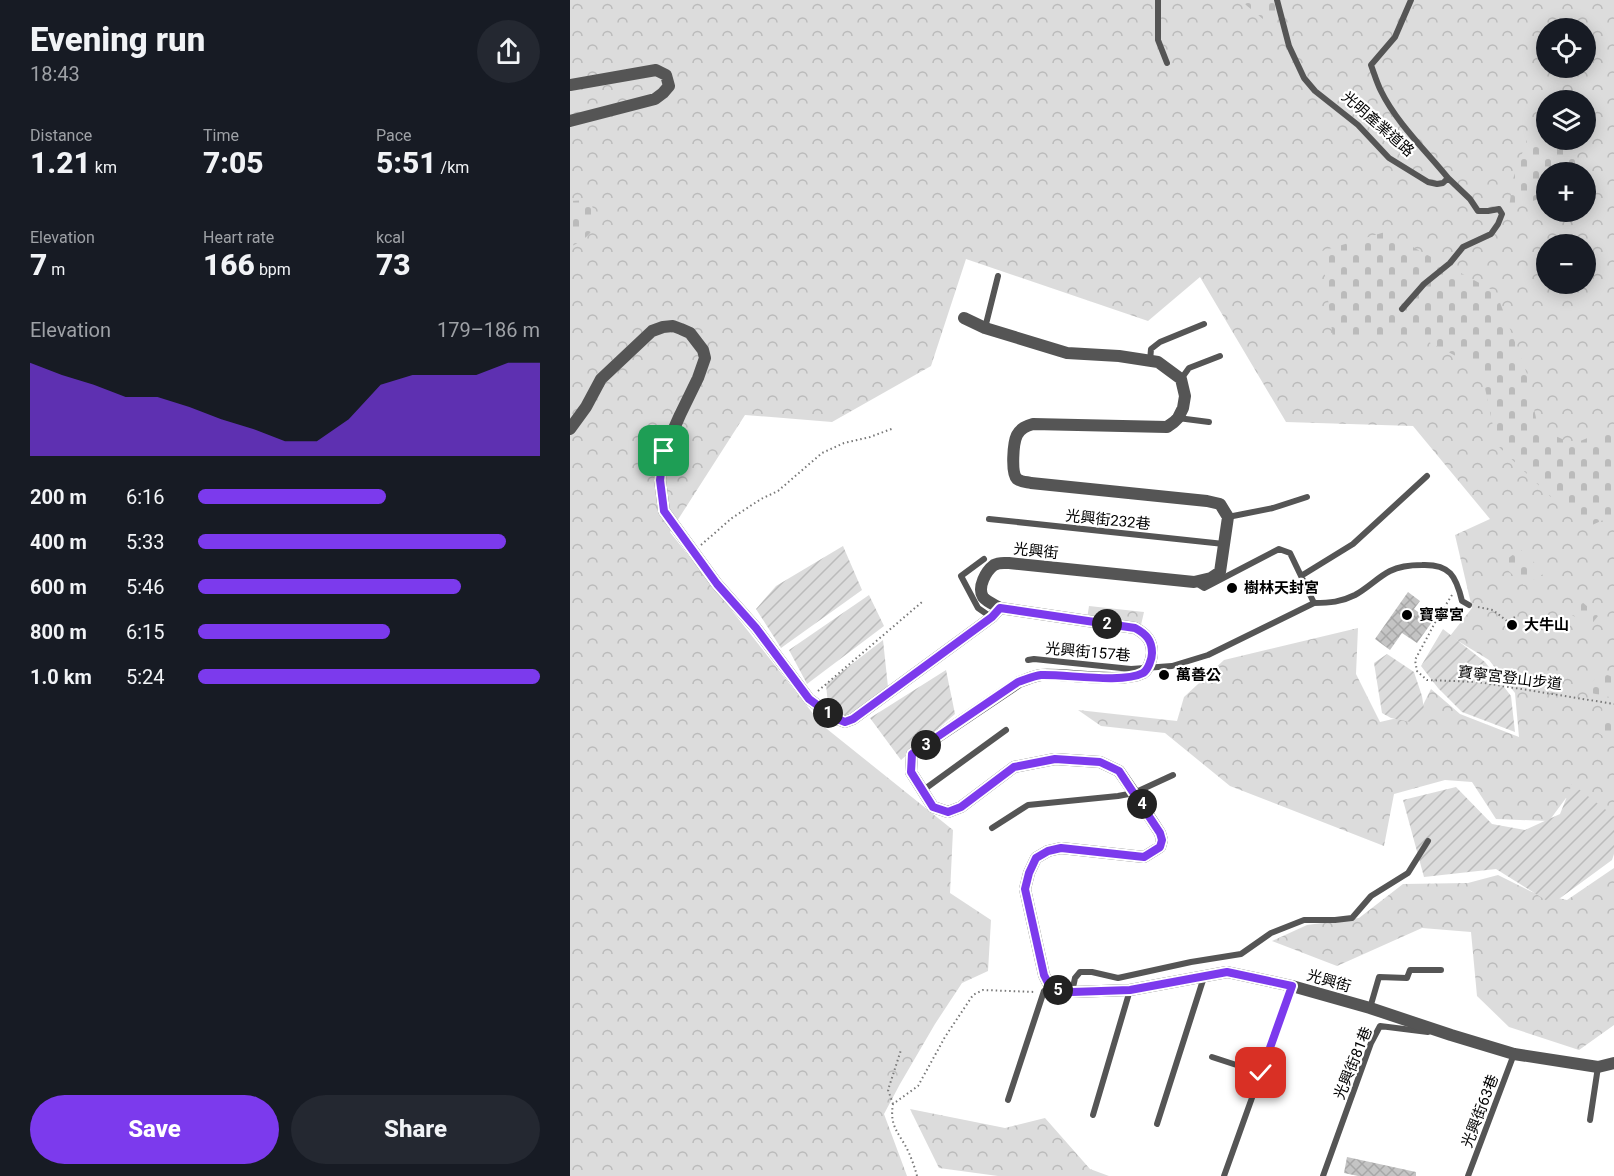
<!DOCTYPE html>
<html lang="en">
<head>
<meta charset="utf-8">
<style>
  :root { --surface:#171b24; --page:#242831; --text:#f1f3f6; --muted:#9ea1a6; --accent:#7c3aed }
  body { margin:0; font-family:Roboto,"Noto Sans TC",sans-serif; background:var(--page); color:var(--text); height:100vh; display:flex; flex-direction:column; font-size:22px; white-space:nowrap }
  * { box-sizing:border-box; margin:0 }
  p { font-size:20px; color:var(--muted) }
  .icon { flex:none; width:33px; height:33px; fill:none; stroke:currentColor; stroke-width:2; stroke-linecap:round; stroke-linejoin:round }
  .map { position:relative; flex:1; overflow:hidden }
  .drawer { display:flex; flex-direction:column; background:var(--surface); width:570px }
  .drawer>* { flex:none }
  .buttons { position:absolute; left:966px; top:18px; display:grid; gap:12px }
  .buttons a { display:grid; place-items:center; width:60px; height:60px; border-radius:50%; background:var(--surface); box-shadow:0 3px 15px #0003; font-size:30px }
  .pin { position:absolute; display:grid; place-items:center; width:51px; height:51px; color:#fff; margin:-26px; border-radius:12px; box-shadow:0 3px 9px #0006 }
  .km { position:absolute; width:30px; height:30px; margin:-15px; border-radius:50%; background:#222; color:#fff; font-size:16px; line-height:30px; text-align:center }
  .round { display:grid; place-items:center; flex:none; width:63px; height:63px; border-radius:32px; background:var(--page) }
  .headline { display:flex; align-items:center; justify-content:space-between; height:102px; padding:0 30px }
  h1 { font-size:33px; font-weight:800; line-height:45px }
  .figures { display:grid; grid-template-columns:repeat(3,1fr); gap:9px; height:102px; padding:6px 30px }
  .figures div { display:grid; align-content:center }
  .figures b { font-size:30px; font-weight:800 }
  .figures small { font-size:16px; font-weight:400 }
  .figures p { font-size:16px }
  .chart { height:168px; padding:12px 30px }
  .chart p { display:flex; justify-content:space-between }
  .chart svg { width:100%; height:108px; margin-top:6px; fill:var(--accent); opacity:.7 }
  .action { display:flex; gap:12px; margin-top:auto; padding:12px 30px }
  .action a { flex:1; height:69px; border-radius:36px; background:var(--accent); color:#fff; font-size:24px; font-weight:800; line-height:69px; text-align:center }
  .action a+a { background:var(--page); color:var(--text) }
  ul { padding:0 30px; list-style:none; font-size:20px }
  li { display:grid; grid-template-columns:96px 72px 1fr; align-items:center; height:45px }
  li i { height:15px; border-radius:8px; background:var(--accent) }
  main { display:flex; flex:1; min-height:0 }
  .map>svg:first-child { display:block }
</style>
</head>
<body>
<main>
<section class="drawer">
<div class="headline"><div><h1>Evening run</h1><p>18:43</p></div><a class="round"><svg class="icon" aria-label="share" viewBox="0 0 24 24"><path d="M12 15V3M7 8l5-5 5 5M5 13v7h14v-7"/></svg></a></div>
<div class="figures">
<div><p>Distance</p><b>1.21<small> km</small></b></div>
<div><p>Time</p><b>7:05</b></div>
<div><p>Pace</p><b>5:51<small> /km</small></b></div>
</div>
<div class="figures">
<div><p>Elevation</p><b>7<small> m</small></b></div>
<div><p>Heart rate</p><b>166<small> bpm</small></b></div>
<div><p>kcal</p><b>73</b></div>
</div>
<div class="chart"><p><span>Elevation</span>179–186 m</p>
<svg viewBox="0 0 160 44" preserveAspectRatio="none"><path d="M0 44V6L10 11L20 15L30 20L40 20L50 24L60 29L70 33L80 38L90 38L100 29L110 15L120 11L130 11L140 11L150 6L160 6V44z"/></svg>
</div>
<ul>
<li><b>200 m</b>6:16<i style="width:55%"></i></li>
<li><b>400 m</b>5:33<i style="width:90%"></i></li>
<li><b>600 m</b>5:46<i style="width:77%"></i></li>
<li><b>800 m</b>6:15<i style="width:56%"></i></li>
<li><b>1.0 km</b>5:24<i style="width:100%"></i></li>
</ul>
<div class="action"><a>Save</a><a>Share</a></div>
</section>
<div class="map">
<svg width="1044" height="1176" viewBox="0 0 1044 1176">
  <defs>
    <pattern id="forest-crowns" width="20" height="18" patternUnits="userSpaceOnUse" patternTransform="scale(1.5)"><rect width="20" height="18" fill="#dcdcdc"/><path d="M2 6a3 3 0 1 1 6 0M12 15a3 3 0 1 1 6 0" fill="none" stroke="#bbb"/></pattern>
    <pattern id="cemetery-stones" width="16" height="16" patternUnits="userSpaceOnUse" patternTransform="scale(1.5)"><rect width="16" height="16" fill="#dcdcdc"/><path d="M2 7V4a2 2 0 0 1 4 0v3zM10 15v-3a2 2 0 0 1 4 0v3z" fill="#bbb"/></pattern>
    <pattern id="garden-furrows" width="10" height="10" patternUnits="userSpaceOnUse" patternTransform="scale(1.5)"><rect width="10" height="10" fill="#dcdcdc"/><path d="M-1 1l2-2M0 10L10 0M9 11l2-2" fill="none" stroke="#bbb"/></pattern>
    <pattern id="building-cross-hatch" width="8" height="8" patternUnits="userSpaceOnUse" patternTransform="scale(1.5)"><rect width="8" height="8" fill="#c4c4c4"/><path d="M0 0l8 8M0 8l8-8" fill="none" stroke="#a7a7a7"/></pattern>
  </defs>
  <rect width="100%" height="100%" fill="#fff"/>
  <path fill="url(#forest-crowns)" fill-rule="evenodd" d="M0,0h1044v840l-11,-26 -37,-16 -17,23 -53,-2 -24,-37 -27,-2 -51,14 -10,52 -154,-60 -65,-53 -64,-7 -23,-16 99,11 7,-24 40,-37 134,-32 -2,46 24,48 39,-9 12,-24 29,25 59,23 -4,-44 -26,-33 -39,-24 22,-28 -17,-73 35,-16 -77,-93 -127,-4 -86,-145 -52,44 -182,-62 -35,107 -99,56 -87,-7 -75,117 152,193 131,105 -3,63 41,27 -3,51 -26,12 -27,41 -35,60 -16,30 23,62h-337zM976,28h40v40h-40zM976,100h40v40h-40zM976,172h40v40h-40zM976,244h40v40h-40z
    M519,606l55,6 -3,13 -54,-6z
    M1044,868v157l-35,25 -70,-23 -32,-31 -6,-64 -49,-4 -85,38 -65,-25 35,-16 52,-7 44,-34 65,-1 30,-8 34,17 35,8z
    M340,1109l95,19 40,-10 45,51 19,7h-111l-59,-8z"/>
  <path fill="url(#cemetery-stones)" d="M670,0h46l-17,24z
    M976,134v6h24l10,32h-34v25l-37,11 4,-29 15,-42z
    M20,200c2,6 5,13 5,19 1,14 -14,23 -25,28v-46z
    M815,232l111,60 31,82 11,54 35,16 41,-17v88l-24,11 -34,-24 -59,-57 -16,-76 -60,-31 -88,1 -11,-88z
    M950,549l25,24 -21,12 -23,-21z
    M1010,600l18,16 -8,10 -23,-14z
    M1031,673l13,4v21l-32,-7z
    M1033,708l11,2v33l-17,-11z"/>
  <path fill="url(#garden-furrows)" d="M273,546l19,44 -81,58 -25,-39 20,-23z
    M299,595l15,31 -77,58 -18,-34z
    M873,629l42,33 26,34 4,36 -53,-20 -24,-24 -17,-22z
    M313,640l5,47 -43,31 -17,-13 -2,-21z
    M817,654l27,18 8,24 3,20 -10,7 -24,-5 -9,-5 -8,-50z
    M376,670l9,44 -54,46 -31,-42z
    M1002,784l42,32v38l-2,6 -60,44 -56,-35 -72,8 -21,-77 53,-13 36,37 33,6 35,-16z"/>
  <path fill="url(#building-cross-hatch)" d="M838,592l12,9 -6,8 18,13 -15,21 -15,-10 -12,17 -15,-11z
    M777,1157l69,15v4h-58l-14,-3z"/>
  <g fill="none" stroke-linecap="round" stroke-linejoin="round">
    <path stroke="#777" stroke-width="2" stroke-dasharray="1.5 3" stroke-linecap="butt" d="M131,545l31,-27 29,-19 17,-8 44,-38 22,-10 26,-6 24,-9
      M882,595l-15,24 -22,41 2,11 10,9 51,2 136,22
      M908,607l15,3 14,11 8,-4 2,2
      M248,691l104,-89
      M323,1104l-5,-14 13,-40
      M347,1176c-2,-8 -5,-16 -8,-23 -9,-20 -20,-25 -16,-49l25,-18 27,-49 28,-42 10,-5 53,2"/>
    <path stroke="#555" stroke-width="6" d="M588,0v40l9,23
      M707,0l12,46 15,32 11,13 43,34 31,33 39,24 9,2 6,-1 5,-5c-22,-27 -52,-56 -67,-87 -4,-8 -7,-18 -10,-26l24,-28 16,-37
      M832,309l22,-25 26,-21 13,-16 28,-13 7,-10 4,-10 -3,-5 -11,2h-10l-8,-12 -22,-21
      M415,328l13,-52
      M580,361l1,-12 9,-7 44,-18
      M611,379l8,-11 31,-12
      M608,418l31,4
      M658,517l45,-9 34,-11
      M419,519l235,25
      M414,559l-23,17 17,32 13,9
      M731,576l52,-32 74,-68
      M744,603c16,0 27,-1 41,-8 13,-7 23,-18 35,-24 10,-5 22,-6 32,-6 28,-1 34,11 40,36l7,4
      M458,660l6,-1 97,10 41,-3 36,-11 106,-52 -24,-50 -11,-4 -75,39 -8,-5
      M352,791l84,-61
      M422,828l36,-23 90,-9 16,-3 39,-18
      M502,992l3,-14 5,-6h12l26,6 73,-16 50,-8 30,-21 33,-13h31l17,-2 19,-22 37,-23 20,-32
      M800,1008l9,-31 28,1 3,-8h31
      M642,1057l49,16
      M438,1100l36,-109
      M523,1115l37,-125
      M1020,1120l8,-53
      M587,1124l47,-147
      M654,1176l68,-190
      M753,1176l48,-133 9,-17 48,6
      M898,1176l46,-122"/>
    <path stroke="#555" stroke-width="12" d="M0,85l86,-15 10,5 3,11 -6,7 -8,6 -85,22
      M394,318l21,10 82,25 52,3 39,6 23,17 4,17 -2,12 -5,10 -4,4 -7,5 -134,-3c-7,2 -12,4 -16,11 -4,8 -6,38 0,44 4,3 10,3 14,4l176,18 13,3 8,13 -8,55 -9,6 -17,4 -185,-19c-5,0 -10,-1 -15,2 -8,6 -17,22 -11,32 4,5 12,8 17,11l135,20c11,6 17,12 17,25 0,6 -4,17 -9,20 -21,11 -77,0 -102,2 -8,1 -15,5 -22,7l-107,72 -1,18 22,35 15,5 13,-5 53,-40 41,-8 45,3 19,9 15,22 26,40 2,7 -2,7 -16,10 -83,-9 -13,3 -12,7 -7,15 -4,16 19,86 4,8 9,7 15,2 58,-2 97,-18 65,14 78,22 81,27 63,19 84,13 16,-4
      M0,429l16,-22 15,-28 51,-48 11,-4 10,-1 8,3 9,4 13,17 2,8 -7,20 -18,37 -16,36 -4,29 4,31 53,73 39,44 53,71 26,19 10,4 8,-3 139,-102 8,-9"/>
  </g>
  <g fill="none" stroke-linecap="round" stroke-linejoin="round">
    <g stroke="#fff" stroke-width="12">
      <path id="route" d="M94,451l-4,29 4,31 53,73 39,44 53,71 26,19 10,4 8,-3 139,-102 8,-9 135,20c11,6 17,12 17,25 0,6 -4,17 -9,20 -21,11 -77,1 -102,2 -8,1 -16,5 -23,7l-106,72 -1,18 22,35 15,5 13,-5 53,-40 41,-8 45,3 19,9 41,62 2,7 -2,7 -16,10 -83,-9 -13,3 -12,7 -7,15 -4,16 19,86 4,8 9,7 15,2 58,-2 97,-18 65,14 -31,87"/>
    </g>
    <use href="#route" stroke="#7c3aed" stroke-width="8"/>
  </g>
  <g fill="#000" stroke="#fff" stroke-width="2">
    <circle cx="662" cy="588" r="6"/>
    <circle cx="837" cy="615" r="6"/>
    <circle cx="942" cy="625" r="6"/>
    <circle cx="594" cy="675" r="6"/>
  </g>
  <g text-anchor="middle" dominant-baseline="central" stroke-width="4.5" stroke-linejoin="round" paint-order="stroke">
    <g font-size="15" fill="#000" stroke="#fff">
      <text transform="translate(808 124) rotate(41)">光明產業道路</text>
      <text transform="translate(538 520) rotate(6)">光興街232巷</text>
      <text transform="translate(466 551) rotate(6)">光興街</text>
      <text transform="translate(518 652) rotate(5)">光興街157巷</text>
      <text transform="translate(940 678) rotate(7)">寶寧宮登山步道</text>
      <text transform="translate(759 981) rotate(16)">光興街</text>
      <text transform="translate(783 1063) rotate(-68)">光興街81巷</text>
      <text transform="translate(910 1111) rotate(-69)">光興街63巷</text>
    </g>
    <g font-size="15" font-weight="bold" fill="#000" stroke="#fff" text-anchor="start">
      <text x="674" y="588">樹林天封宮</text>
      <text x="849" y="615">寶寧宮</text>
      <text x="954" y="625">大牛山</text>
      <text x="606" y="675">萬善公</text>
    </g>
  </g>
</svg>
<div class="buttons">
<a><svg class="icon" aria-label="locate" viewBox="0 0 24 24"><circle cx="12" cy="12" r="6"/><path d="M12 2v4M12 18v4M2 12h4M18 12h4"/></svg></a>
<a><svg class="icon" aria-label="layers" viewBox="0 0 24 24"><path d="M12 4l9 5-9 5-9-5zM3 14l9 5 9-5"/></svg></a>
<a>+</a>
<a>−</a>
</div>
<div class="pin" style="left:94px;top:451px;background:#1e9e55"><svg class="icon" aria-label="arrive" viewBox="0 0 24 24"><path d="M6 21V4h12l-3 4 3 4H6"/></svg></div>
<div class="pin" style="left:691px;top:1073px;background:#d93025"><svg class="icon" aria-label="check" viewBox="0 0 24 24"><path d="M5 12l5 5 9-10"/></svg></div>
<b class="km" style="left:258px;top:713px">1</b>
<b class="km" style="left:537px;top:624px">2</b>
<b class="km" style="left:356px;top:745px">3</b>
<b class="km" style="left:572px;top:804px">4</b>
<b class="km" style="left:488px;top:990px">5</b>
</div>
</main>
</body>
</html>
